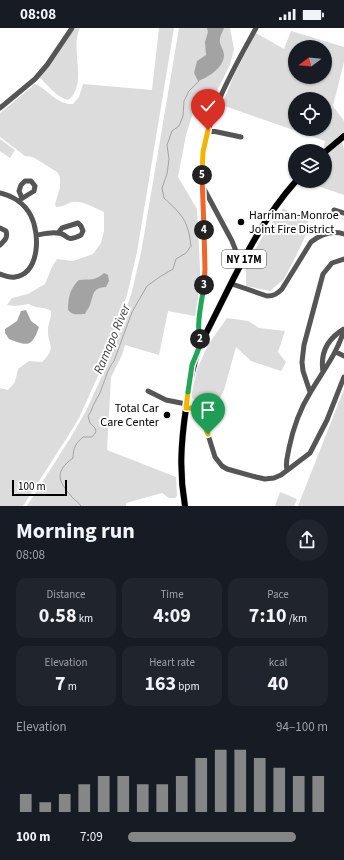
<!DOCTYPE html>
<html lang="en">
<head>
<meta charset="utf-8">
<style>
  :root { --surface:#171b24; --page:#20242c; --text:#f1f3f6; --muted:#9ea1a6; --accent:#858687 }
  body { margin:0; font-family:"Source Sans 3",sans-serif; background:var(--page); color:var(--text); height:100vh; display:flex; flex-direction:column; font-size:15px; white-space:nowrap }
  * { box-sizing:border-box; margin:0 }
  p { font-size:13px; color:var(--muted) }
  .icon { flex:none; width:22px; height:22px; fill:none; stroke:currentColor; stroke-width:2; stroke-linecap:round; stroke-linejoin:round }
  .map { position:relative; height:478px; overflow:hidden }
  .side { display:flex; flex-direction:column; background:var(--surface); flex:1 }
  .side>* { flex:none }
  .needle { width:26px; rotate:254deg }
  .tools { position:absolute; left:288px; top:12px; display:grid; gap:8px }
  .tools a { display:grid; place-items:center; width:44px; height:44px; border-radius:50%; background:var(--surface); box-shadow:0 1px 3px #0004; font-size:20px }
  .scale { position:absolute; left:12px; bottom:10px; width:55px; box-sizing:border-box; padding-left:4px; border:2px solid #000; border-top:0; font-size:11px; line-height:14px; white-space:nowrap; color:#000; -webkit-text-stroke:3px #fff; paint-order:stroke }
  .pin { position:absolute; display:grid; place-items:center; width:34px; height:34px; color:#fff; margin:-41px -17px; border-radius:50% 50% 50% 0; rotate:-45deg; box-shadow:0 0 4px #0007 }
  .pin .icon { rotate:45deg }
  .km { position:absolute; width:20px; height:20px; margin:-10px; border-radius:50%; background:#222; color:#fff; font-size:11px; line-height:20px; text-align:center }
  .round { display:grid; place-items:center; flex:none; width:42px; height:42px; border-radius:21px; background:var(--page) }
  .head { display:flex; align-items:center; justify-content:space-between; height:68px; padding:0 16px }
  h1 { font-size:22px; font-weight:700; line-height:30px }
  .metrics { display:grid; grid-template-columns:repeat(3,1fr); gap:6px; height:68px; padding:4px 16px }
  .metrics div { display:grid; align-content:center; border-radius:10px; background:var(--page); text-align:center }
  .metrics b { font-size:20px; font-weight:700 }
  .metrics small { font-size:11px; font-weight:400 }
  .metrics p { font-size:11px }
  .chart { height:112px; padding:8px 16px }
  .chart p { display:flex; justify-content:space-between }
  .chart svg { width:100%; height:72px; margin-top:4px; stroke:var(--accent); stroke-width:6 }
  ul { padding:0 16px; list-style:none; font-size:13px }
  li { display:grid; grid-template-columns:64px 48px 1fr; align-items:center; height:30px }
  li i { height:10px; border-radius:5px; background:var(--accent) }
  .status { display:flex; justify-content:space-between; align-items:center; height:28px; padding:0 20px; background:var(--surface); direction:ltr }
  .status svg { height:11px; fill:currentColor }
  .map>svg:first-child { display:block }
</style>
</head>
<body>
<div class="status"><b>08:08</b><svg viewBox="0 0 49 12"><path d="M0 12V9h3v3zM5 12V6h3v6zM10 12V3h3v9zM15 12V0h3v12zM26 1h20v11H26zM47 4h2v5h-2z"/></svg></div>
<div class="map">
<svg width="344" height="478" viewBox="0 0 344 478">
  <rect width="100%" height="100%" fill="#fff"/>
  <path fill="#dcdcdc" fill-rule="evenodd" d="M75,0h5c-11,20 9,56 -12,72 -11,-2 -21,-16 -29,-23z
    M159,0h15l-37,224 -10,43 -22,65 -26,58 -11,18 3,1 15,-26 20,-44 25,-72 10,-42 38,-225h51l4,21 -4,16 -16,32 -19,9 -9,29 -8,42 19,32 3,59v49l-32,-6 -9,44 -34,-10 -3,10 -11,22 -4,73 69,27 1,19 -2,2h-6l-7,-5 -36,10v3h-99l44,-69 -3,-1 -45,70h-23v-118l8,2 7,-8 3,-13 11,-8 13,1c16,-15 5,-18 6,-32 0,-7 4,-13 3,-19 -7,-5 -16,-2 -22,-7l-14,2 -8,-1 5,-7 16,-4 17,-10 7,-17 5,-8 16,2 20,-7 8,-11 3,-12v-19c-9,-4 -22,-12 -32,-10 -6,2 -9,5 -16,5l-1,-3 5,-16v-11l-3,-5 -24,-15 -8,-1 -25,-19v-24l35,-29c14,6 22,21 38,20l6,-7 4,-13 69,6z
    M291,3l53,16v15l-11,44 11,15v15l-21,15 2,-10 -103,-36 11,-28 23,-44 28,16zM295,19h30v30h-30zM295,71h30v30h-30z
    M0,111l15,11 -5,8 -10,-7z
    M342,113l2,8v46l-41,-14h22v-25z
    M283,180l10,6 16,1 -1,15 -12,26 -12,23 -14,12 -24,-5v-21l22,-37z
    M227,290l21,3 11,7 26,3 -7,21 8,10 -5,9 -30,-10 -15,-14 -12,43 -14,29 -10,-15 -9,-7 6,-28 11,-24z
    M344,361v117h-46z
    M280,464l17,7 -3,7h-19z"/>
  <path fill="#a3a3a3" d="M207,0h17c-2,5 -5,9 -4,15 1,4 4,8 4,12 0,12 -15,22 -26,26l-4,-8 3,-12 9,-6 -1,-13 3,-10z
    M104,245l4,2 1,6 -3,6c-14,1 -12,7 -16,18 -1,3 -4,6 -5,9 -8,0 -11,2 -17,-4 0,-12 2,-22 11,-30 10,-1 17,1 25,-7z
    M26,282l5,11 8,6c-7,21 -12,19 -30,12l-4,-6v-4l12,-8 4,-10z"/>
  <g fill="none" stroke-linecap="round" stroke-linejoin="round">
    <path stroke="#a3a3a3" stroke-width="1" d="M81,478c-2,-4 -6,-5 -9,-9 -14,-16 -18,-25 1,-39 0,-10 3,-15 10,-21h9l4,-5 -1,-4 -5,-5 -2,-7c4,-5 4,-9 7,-14 2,-5 6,-9 7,-15 4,-9 5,-17 12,-26l18,-49 15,-26 14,-10 12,-7 3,-10 10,-6 5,-7c-3,-26 -9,-31 -27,-48l-2,-10 5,-14 2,-15 -2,-14 5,-14 7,-5 4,-10 1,-15 5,-10 10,-10"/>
    <g stroke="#dbdbdb" stroke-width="7">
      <path id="major" d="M325,124l19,-16
        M185,478c-6,-35 -4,-63 1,-98 3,-23 6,-43 15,-65 29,-55 53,-115 95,-162"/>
    </g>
    <path stroke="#555" stroke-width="5" d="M0,80l35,-29 12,-14 25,-37
      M208,102l33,7
      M203,159l29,54 9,23
      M0,165c13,3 25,11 31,23 9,18 9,57 -16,61 -5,1 -10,-1 -15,-3
      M18,173l16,-10 1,-5 -4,-5h-6l-4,4 -2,6 3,7
      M334,182l10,3
      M0,200l6,3c2,7 -1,9 -6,14
      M37,207c6,-1 14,-3 20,-2 13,0 6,11 24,2l2,-4 -2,-5 -3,-3 -16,5 -4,5
      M232,256l35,12c7,0 10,-2 15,-7l29,-47c9,-7 21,-12 33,-8
      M201,315c-6,-23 4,-49 4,-73 1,-33 -5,-67 -3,-101 2,-51 30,-97 54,-141
      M336,324l8,4
      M323,344c-3,-19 4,-33 21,-43
      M148,363l18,9 20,4
      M310,364l-7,-21 -1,-9 2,-17 19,-71 9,-11 12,-4
      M186,380h9l3,2 7,15 10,32 7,9 5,3 29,8 9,2 9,-1 7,-3 29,-22 17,-33 17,-43
      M287,441c-2,-6 1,-14 2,-21 4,-19 11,-39 21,-55 12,-21 27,-39 34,-63"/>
    <use href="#major" stroke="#000" stroke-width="6"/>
  </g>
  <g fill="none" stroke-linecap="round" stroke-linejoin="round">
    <g stroke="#fff" stroke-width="8">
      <path id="split-1" d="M188,364l-2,16h9l3,2 10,24"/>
    </g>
    <g stroke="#fff" stroke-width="8">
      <path id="split-2" d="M188,364l4,-27 9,-22 -1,-4"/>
    </g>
    <g stroke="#fff" stroke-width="8">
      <path id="split-3" d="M200,311c-4,-15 2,-38 4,-54"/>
    </g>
    <g stroke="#fff" stroke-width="8">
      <path id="split-4" d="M204,202l1,39 -1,16"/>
    </g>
    <g stroke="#fff" stroke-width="8">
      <path id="split-5" d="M202,147l2,55"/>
    </g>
    <g stroke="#fff" stroke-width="8">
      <path id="split-6" d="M202,147l1,-23 5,-22"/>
    </g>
    <use href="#split-1" stroke="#f5b400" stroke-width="5"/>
    <use href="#split-2" stroke="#22a559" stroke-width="5"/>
    <use href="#split-3" stroke="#22a559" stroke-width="5"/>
    <use href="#split-4" stroke="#f0652b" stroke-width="5"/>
    <use href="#split-5" stroke="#f0652b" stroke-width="5"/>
    <use href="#split-6" stroke="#f5b400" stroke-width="5"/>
  </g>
  <g fill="#000" stroke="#fff" stroke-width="1.5">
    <circle cx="241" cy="194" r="4"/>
    <circle cx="167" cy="387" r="4"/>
  </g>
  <g text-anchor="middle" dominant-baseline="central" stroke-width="4" stroke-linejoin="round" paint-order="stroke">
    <rect fill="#fff" stroke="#4c4c4c" stroke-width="1" x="222" y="222" width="44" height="18" rx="3"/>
    <g font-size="11" font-weight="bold" fill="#000">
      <text x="244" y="231">NY 17M</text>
    </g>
    <g font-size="12" fill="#000" stroke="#fff" text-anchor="start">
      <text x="249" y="187">Harriman-Monroe<tspan x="249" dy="14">Joint Fire District</tspan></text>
      <text x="159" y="380" text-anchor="end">Total Car<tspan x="159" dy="14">Care Center</tspan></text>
    </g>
    <g font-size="13" font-style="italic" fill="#444" stroke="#fff">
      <text transform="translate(112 311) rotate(-67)">Ramapo River</text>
    </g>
  </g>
</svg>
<div class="tools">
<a><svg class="needle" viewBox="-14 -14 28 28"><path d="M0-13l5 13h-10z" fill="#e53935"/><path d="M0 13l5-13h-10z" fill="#9ea1a6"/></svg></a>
<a><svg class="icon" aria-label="locate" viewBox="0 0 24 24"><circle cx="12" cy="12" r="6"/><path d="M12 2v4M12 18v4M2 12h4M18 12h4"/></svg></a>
<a><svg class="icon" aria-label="layers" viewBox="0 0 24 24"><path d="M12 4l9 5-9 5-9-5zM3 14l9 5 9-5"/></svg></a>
</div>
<div class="scale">100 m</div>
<div class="pin" style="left:208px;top:406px;background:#1e9e55"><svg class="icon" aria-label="arrive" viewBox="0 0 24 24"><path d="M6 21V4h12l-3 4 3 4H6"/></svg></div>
<div class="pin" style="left:208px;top:102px;background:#d93025"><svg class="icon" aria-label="check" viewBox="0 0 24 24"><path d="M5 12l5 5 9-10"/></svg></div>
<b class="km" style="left:200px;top:311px">2</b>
<b class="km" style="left:204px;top:257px">3</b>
<b class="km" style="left:204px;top:202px">4</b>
<b class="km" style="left:202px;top:147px">5</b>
</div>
<section class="side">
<div class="head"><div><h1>Morning run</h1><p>08:08</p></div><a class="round"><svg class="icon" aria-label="share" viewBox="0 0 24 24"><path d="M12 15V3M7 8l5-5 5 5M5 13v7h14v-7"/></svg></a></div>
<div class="metrics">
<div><p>Distance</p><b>0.58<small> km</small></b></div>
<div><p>Time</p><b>4:09</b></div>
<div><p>Pace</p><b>7:10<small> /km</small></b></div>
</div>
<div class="metrics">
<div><p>Elevation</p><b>7<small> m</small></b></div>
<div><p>Heart rate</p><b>163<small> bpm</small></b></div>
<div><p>kcal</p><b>40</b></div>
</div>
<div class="chart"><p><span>Elevation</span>94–100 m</p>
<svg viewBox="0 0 160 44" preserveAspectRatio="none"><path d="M5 44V33M15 44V38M25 44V33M35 44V27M45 44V22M55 44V22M65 44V27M75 44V27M85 44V22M95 44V11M105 44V6M115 44V6M125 44V11M135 44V17M145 44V22M155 44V22"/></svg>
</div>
<ul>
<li><b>100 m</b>7:09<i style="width:84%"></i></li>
</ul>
</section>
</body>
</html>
